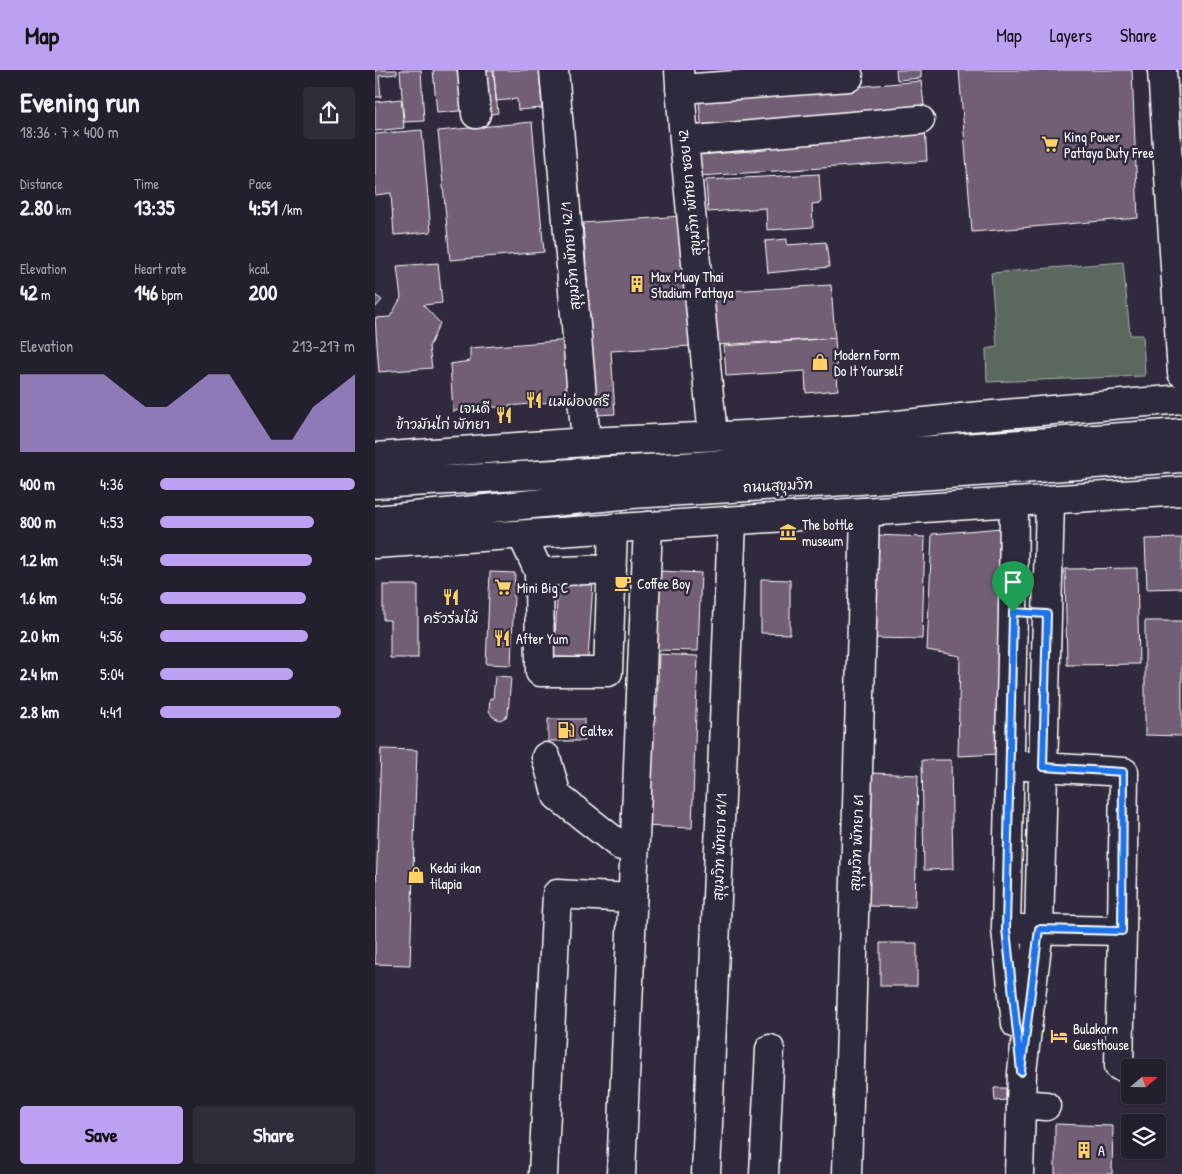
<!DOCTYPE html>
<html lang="en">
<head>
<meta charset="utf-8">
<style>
  :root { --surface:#23202e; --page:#2f2d3a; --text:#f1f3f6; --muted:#a3a3aa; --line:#403e4a; --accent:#bca0f2 }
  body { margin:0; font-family:"Patrick Hand","Playpen Sans Thai",sans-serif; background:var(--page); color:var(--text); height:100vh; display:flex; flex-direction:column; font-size:19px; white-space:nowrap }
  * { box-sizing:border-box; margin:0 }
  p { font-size:16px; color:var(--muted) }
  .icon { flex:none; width:28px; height:28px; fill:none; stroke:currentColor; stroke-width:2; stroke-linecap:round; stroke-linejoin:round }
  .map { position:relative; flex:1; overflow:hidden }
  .details { display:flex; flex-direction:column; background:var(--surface); width:375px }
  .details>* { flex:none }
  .needle { width:32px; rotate:70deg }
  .tools { position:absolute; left:746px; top:989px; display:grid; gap:10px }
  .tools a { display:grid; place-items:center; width:45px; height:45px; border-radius:5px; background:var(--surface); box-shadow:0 1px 4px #0004,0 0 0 1px var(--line); font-size:25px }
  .pin { position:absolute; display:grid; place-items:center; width:42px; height:42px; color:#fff; margin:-51px -21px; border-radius:50% 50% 50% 0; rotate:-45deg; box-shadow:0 0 5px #0007 }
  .pin .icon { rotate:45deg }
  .round { display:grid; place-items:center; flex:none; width:52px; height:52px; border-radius:5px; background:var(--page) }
  .headline { display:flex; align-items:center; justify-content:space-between; height:85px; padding:0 20px }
  h1 { font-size:28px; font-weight:700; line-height:38px }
  .metrics { display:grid; grid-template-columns:repeat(3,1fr); gap:8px; height:85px; padding:5px 20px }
  .metrics div { display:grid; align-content:center }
  .metrics b { font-size:21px; font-weight:700 }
  .metrics small { font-size:14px; font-weight:400 }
  .metrics p { font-size:14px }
  .chart { height:140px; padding:10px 20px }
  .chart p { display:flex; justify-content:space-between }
  .chart svg { width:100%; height:90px; margin-top:5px; fill:var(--accent); opacity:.7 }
  .button { display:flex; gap:10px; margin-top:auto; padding:10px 20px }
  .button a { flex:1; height:58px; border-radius:5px; background:var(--accent); color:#111; font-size:20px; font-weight:700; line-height:58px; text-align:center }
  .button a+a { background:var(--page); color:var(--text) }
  ul { padding:0 20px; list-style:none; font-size:16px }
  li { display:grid; grid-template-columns:80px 60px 1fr; align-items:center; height:38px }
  li i { height:12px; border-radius:6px; background:var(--accent) }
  header { display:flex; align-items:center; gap:30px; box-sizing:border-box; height:70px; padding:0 25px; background:var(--accent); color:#111 }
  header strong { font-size:24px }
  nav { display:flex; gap:28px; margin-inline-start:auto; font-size:18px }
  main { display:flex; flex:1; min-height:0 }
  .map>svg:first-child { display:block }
</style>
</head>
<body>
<header>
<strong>Map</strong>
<nav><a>Map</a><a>Layers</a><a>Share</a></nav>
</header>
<main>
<section class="details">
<div class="headline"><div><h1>Evening run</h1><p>18:36 · 7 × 400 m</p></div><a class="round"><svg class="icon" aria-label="share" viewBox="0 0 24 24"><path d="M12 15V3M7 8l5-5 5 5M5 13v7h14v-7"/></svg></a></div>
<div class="metrics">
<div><p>Distance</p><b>2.80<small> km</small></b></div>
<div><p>Time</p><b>13:35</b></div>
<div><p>Pace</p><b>4:51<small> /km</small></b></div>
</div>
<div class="metrics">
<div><p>Elevation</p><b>42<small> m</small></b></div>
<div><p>Heart rate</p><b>146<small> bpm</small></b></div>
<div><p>kcal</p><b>200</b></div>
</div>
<div class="chart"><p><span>Elevation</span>213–217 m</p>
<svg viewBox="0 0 160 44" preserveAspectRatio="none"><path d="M0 44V6L10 6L20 6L30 6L40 6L50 14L60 22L70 22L80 14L90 6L100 6L110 22L120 38L130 38L140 22L150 14L160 6V44z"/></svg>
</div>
<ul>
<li><b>400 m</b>4:36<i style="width:100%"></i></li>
<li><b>800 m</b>4:53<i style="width:79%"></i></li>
<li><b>1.2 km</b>4:54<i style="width:78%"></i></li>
<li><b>1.6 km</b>4:56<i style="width:75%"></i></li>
<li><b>2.0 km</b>4:56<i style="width:76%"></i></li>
<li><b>2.4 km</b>5:04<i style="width:68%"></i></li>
<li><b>2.8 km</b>4:41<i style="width:93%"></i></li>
</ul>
<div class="button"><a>Save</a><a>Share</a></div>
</section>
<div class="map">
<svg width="807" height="1104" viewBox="0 0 807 1104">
  <rect width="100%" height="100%" fill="#2f2a3d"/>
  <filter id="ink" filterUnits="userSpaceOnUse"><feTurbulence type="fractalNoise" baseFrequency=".02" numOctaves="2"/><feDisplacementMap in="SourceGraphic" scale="10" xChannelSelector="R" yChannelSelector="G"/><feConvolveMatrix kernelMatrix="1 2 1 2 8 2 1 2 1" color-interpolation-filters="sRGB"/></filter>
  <g filter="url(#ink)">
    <path fill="#5a675d" stroke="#acb3ae" d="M748,192l7,73h13l2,41 -158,6 -1,-33 11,-2 -6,-74z"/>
    <path fill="#725e75" stroke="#fff" d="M0,0h22v4l-18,2 2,21h-6z
      M25,0h21l3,51 -20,1z
      M58,0h33l4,40 -33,3z
      M105,0h13l5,43 -13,2z
      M119,0h45l3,38 -24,2 -1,-11 -21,2z
      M521,0h25v8l-24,2z
      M584,0h173l6,148 -166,14z
      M546,11l4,31 -223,21 -3,-32z
      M807,16v51h-7l-7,-50z
      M26,29l3,29 -29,3v-29z
      M157,52l12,130 -94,8 -12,-129z
      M550,57l2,34 -227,15 -2,-21 68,-5 -1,-5z
      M47,60l9,102 -37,3 -3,-42 -16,2v-61z
      M444,104l2,29 -9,1 1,23 -46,3 -1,-22 -58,4 -2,-32z
      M307,146l9,130 -80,5 4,63 -18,1 -14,-192z
      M412,169v6l39,-3 3,25 -61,6 -3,-32z
      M63,193l4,40 -19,2 17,18 -11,24 3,21 -53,4 -4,-54 15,-1 11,-19 -4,-32z
      M456,215l4,53 -119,7 -3,-53z
      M0,225l7,5 -7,8z
      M460,268l3,52 -32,3 -1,-22 -79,5 -2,-30z
      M196,270l3,60 -121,11 -3,-47 20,-3v-13z
      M626,458l-2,226 -41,2 2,-100 -33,-6 5,-116z
      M501,465l49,2 -3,102 -49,-1z
      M807,468v50l-35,1 -2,-50z
      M762,498l2,96 -72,1 -2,-96z
      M285,501l41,2 -3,78 -41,-1z
      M115,502l25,1 -4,92 -25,-1z
      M386,509l29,1v54l-29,-1z
      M183,512l35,1 -5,75 -34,-1z
      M8,515h35v73h-28v-38h-7z
      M770,551h37v115l-37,-1z
      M284,584l39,2 -6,172 -51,-2 5,-120 11,1z
      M120,606l16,1 -3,37 -2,3 -6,3 -7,-3 -4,-6 1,-13 3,1z
      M173,649h36v22h-36z
      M6,679l36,1 -7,215 -35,-1v-46z
      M547,690h29l2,109 -29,1z
      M495,703l48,2 -3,132 -49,-1z
      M505,873h37v43h-37z
      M619,1018h12v12l-11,1z
      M680,1054l58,2 -1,48h-57z"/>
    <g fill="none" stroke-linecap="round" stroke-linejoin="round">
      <g stroke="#fff" stroke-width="31">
        <path id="minor" d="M97,0l4,44
          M179,0l32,372
          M304,0l5,71 29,295
          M787,0l20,303
          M305,19l169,-12
          M309,71l236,-21
          M639,432l-1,110 -7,317 10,95
          M147,465l17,37 1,100h68l5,-144
          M164,502l73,-3
          M171,687l11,39 64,50 13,2
          M646,859l101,2 2,-159 -99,-6
          M744,996l3,-135
          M646,1034l25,2
          M168,1104l14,-280 75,4
          M246,1104l27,-648
          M331,1104l26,-653
          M389,1104l6,-125
          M472,1104l18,-662
          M644,1104l3,-102 17,-143 11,-429"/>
      </g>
      <g stroke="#fff" stroke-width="31">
        <path id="highway" d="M0,387l211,-15 159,-7 134,-8 91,-10 212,-18
          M0,414l306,-17 501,-34
          M0,450l257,-26 198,-12 352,-24
          M0,474l807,-53"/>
      </g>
      <use href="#minor" stroke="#2f2a3d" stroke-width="28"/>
      <use href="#highway" stroke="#2f2a3d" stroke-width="28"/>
    </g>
  </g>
  <g fill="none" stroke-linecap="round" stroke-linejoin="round" filter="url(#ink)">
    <g stroke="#fff" stroke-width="10">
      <path id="route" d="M638,542l34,2 -4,153 80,5 -1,159 -83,-2 -18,143 -15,-143z"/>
    </g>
    <use href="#route" stroke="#1a73e8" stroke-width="6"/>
  </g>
  <defs>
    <g id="supermarket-bare" transform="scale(1.35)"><path d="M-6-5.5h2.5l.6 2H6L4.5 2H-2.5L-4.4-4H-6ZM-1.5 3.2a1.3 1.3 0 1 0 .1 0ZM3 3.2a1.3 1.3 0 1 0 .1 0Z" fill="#ffd166" stroke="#2f2a3d" stroke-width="2.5" paint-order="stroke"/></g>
    <g id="building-bare" transform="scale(1.35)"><path d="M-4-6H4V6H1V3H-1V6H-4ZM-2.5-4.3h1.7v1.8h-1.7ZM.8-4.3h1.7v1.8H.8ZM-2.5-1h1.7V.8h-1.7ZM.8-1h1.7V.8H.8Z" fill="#ffd166" stroke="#2f2a3d" stroke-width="2.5" paint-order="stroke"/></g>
    <g id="shop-bare" transform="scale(1.35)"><path d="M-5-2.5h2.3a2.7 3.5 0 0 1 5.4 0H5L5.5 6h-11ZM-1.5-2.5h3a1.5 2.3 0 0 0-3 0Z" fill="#ffd166" stroke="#2f2a3d" stroke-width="2.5" paint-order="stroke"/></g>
    <g id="restaurant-bare" transform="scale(1.35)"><path d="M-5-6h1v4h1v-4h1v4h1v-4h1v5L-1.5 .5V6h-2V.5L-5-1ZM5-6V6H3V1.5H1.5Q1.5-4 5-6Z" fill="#ffd166" stroke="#2f2a3d" stroke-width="2.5" paint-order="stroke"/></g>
    <g id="museum-bare" transform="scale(1.35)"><path d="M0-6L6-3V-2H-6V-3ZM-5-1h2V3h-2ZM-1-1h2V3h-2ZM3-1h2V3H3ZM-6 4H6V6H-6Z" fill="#ffd166" stroke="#2f2a3d" stroke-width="2.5" paint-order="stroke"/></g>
    <g id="cafe-bare" transform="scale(1.35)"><path d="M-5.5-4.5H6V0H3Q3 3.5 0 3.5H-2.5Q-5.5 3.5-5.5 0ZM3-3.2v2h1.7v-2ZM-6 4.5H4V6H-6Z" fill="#ffd166" stroke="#2f2a3d" stroke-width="2.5" paint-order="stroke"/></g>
    <g id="fuel-bare" transform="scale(1.35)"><path d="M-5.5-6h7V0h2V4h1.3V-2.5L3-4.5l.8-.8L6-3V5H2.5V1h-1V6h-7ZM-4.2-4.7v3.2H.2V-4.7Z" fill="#ffd166" stroke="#2f2a3d" stroke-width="2.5" paint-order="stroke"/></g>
    <g id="hotel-bare" transform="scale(1.35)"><path d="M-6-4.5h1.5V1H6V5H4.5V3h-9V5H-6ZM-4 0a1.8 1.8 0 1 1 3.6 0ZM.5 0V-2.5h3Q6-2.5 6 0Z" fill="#ffd166" stroke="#2f2a3d" stroke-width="2.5" paint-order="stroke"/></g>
  </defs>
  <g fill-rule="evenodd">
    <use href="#supermarket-bare" x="675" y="74"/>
    <use href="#building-bare" x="262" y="214"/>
    <use href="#shop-bare" x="445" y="292"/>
    <use href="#restaurant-bare" x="159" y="330"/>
    <use href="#restaurant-bare" x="129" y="345"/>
    <use href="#museum-bare" x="413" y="462"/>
    <use href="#cafe-bare" x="248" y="513"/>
    <use href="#supermarket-bare" x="128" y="517"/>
    <use href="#restaurant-bare" x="76" y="527"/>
    <use href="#restaurant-bare" x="127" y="568"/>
    <use href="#fuel-bare" x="191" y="660"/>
    <use href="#shop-bare" x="41" y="805"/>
    <use href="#hotel-bare" x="684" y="966"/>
    <use href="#building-bare" x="709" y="1080"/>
  </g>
  <g text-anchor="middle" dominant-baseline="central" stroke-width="5" stroke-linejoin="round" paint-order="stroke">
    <g font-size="14" fill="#fff" stroke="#2f2a3d" text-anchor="start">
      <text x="689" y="66">King Power<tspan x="689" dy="16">Pattaya Duty Free</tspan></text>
      <text x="276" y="206">Max Muay Thai<tspan x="276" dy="16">Stadium Pattaya</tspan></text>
      <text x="459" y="284">Modern Form<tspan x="459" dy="16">Do It Yourself</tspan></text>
      <text x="173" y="330">แม่ผ่องศรี</text>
      <text x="115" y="337" text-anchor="end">เจนดี<tspan x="115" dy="16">ข้าวมันไก่ พัทยา</tspan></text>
      <text x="427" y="454">The bottle<tspan x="427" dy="16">museum</tspan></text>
      <text x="262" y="513">Coffee Boy</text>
      <text x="142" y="517">Mini Big C</text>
      <text x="76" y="547" text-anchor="middle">ครัวร่มไม้</text>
      <text x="141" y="568">After Yum</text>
      <text x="205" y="660">Caltex</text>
      <text x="55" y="797">Kedai ikan<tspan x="55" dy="16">tilapia</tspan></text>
      <text x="698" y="958">Bulakorn<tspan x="698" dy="16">Guesthouse</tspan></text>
      <text x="723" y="1080">A</text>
    </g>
    <g font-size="14" fill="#fff" stroke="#2f2a3d">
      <text transform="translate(314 123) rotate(-96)">สุขุมวิท พัทยา ซอย 42</text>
      <text transform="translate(195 186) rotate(-95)">สุขุมวิท พัทยา 42/1</text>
      <text transform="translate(403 415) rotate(-3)">ถนนสุขุมวิท</text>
      <text transform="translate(481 773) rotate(-88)">สุขุมวิท พัทยา 61</text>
      <text transform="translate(344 777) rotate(-88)">สุขุมวิท พัทยา 61/1</text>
    </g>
  </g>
</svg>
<div class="tools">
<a><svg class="needle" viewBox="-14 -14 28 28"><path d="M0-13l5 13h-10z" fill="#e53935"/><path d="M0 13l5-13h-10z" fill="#a3a3aa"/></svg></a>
<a><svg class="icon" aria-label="layers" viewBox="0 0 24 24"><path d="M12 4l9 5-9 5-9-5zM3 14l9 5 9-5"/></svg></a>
</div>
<div class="pin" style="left:638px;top:542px;background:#1e9e55"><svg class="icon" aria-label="arrive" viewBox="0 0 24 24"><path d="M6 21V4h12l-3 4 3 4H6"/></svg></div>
</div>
</main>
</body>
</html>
